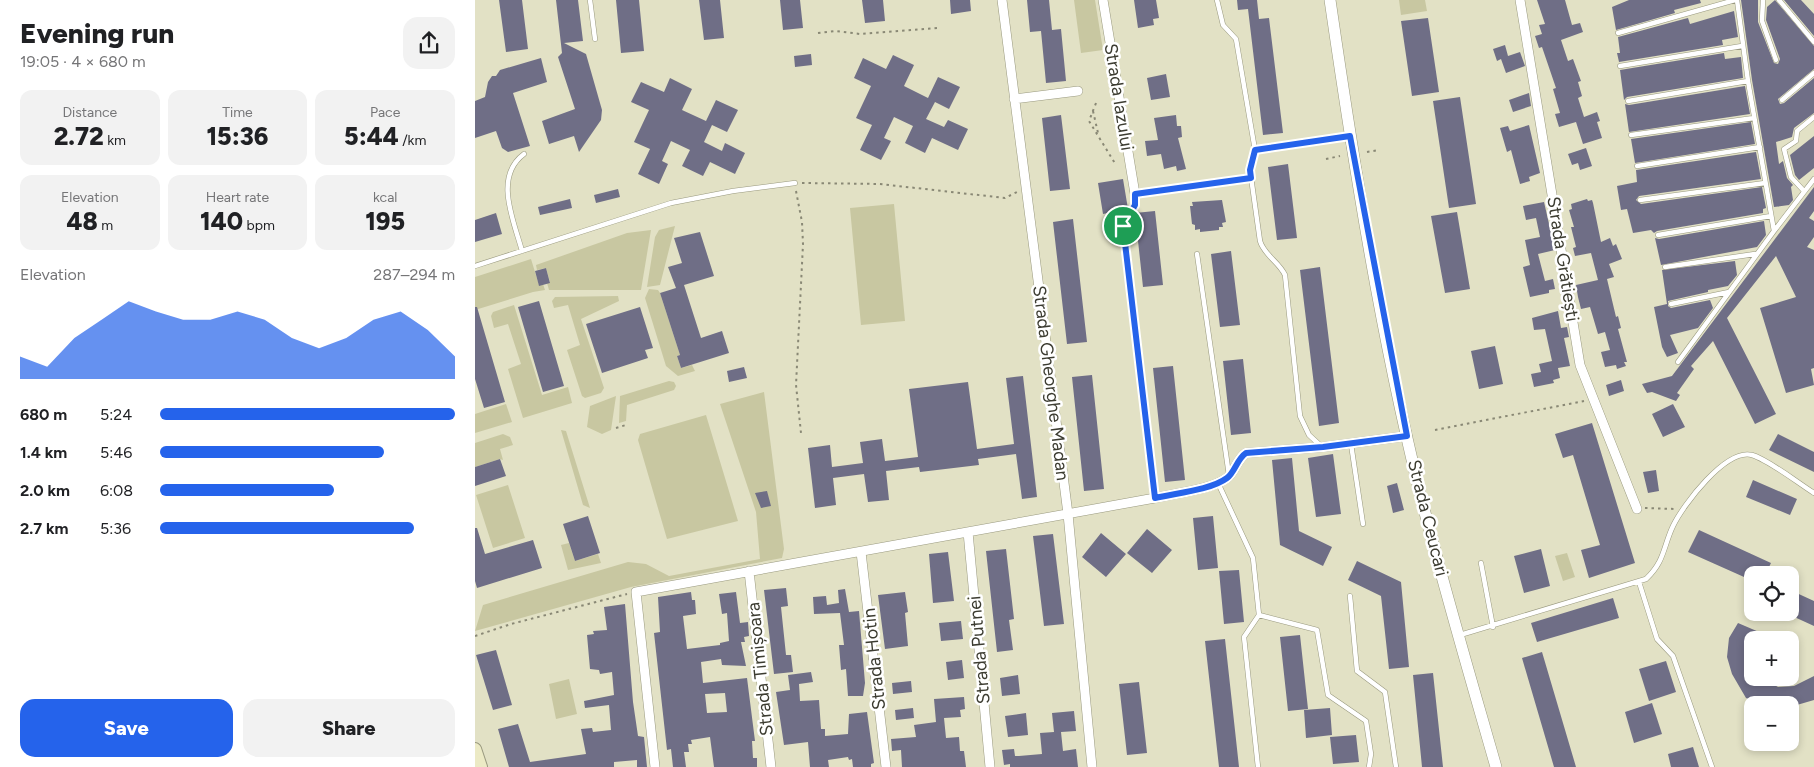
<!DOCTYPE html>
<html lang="en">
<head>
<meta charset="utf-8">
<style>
  :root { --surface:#fff; --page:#f2f2f2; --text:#202124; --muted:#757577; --accent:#2563eb }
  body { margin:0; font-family:Figtree,sans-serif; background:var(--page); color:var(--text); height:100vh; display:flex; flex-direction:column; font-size:19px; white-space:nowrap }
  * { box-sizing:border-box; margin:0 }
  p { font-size:16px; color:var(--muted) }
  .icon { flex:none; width:28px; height:28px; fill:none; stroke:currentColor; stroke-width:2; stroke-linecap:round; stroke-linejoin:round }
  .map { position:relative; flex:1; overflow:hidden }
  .panel { display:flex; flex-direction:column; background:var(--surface); width:475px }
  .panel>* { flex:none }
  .tools { position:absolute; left:1269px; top:566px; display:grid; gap:10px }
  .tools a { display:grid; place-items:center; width:55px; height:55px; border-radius:10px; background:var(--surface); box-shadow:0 2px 8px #0003; font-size:25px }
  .pin { position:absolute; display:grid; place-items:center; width:42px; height:42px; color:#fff; margin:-21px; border:2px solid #fff; border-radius:50%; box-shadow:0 1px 5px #0007 }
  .round { display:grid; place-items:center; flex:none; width:52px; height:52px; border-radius:15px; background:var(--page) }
  .summary { display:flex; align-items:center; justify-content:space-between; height:85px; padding:0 20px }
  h1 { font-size:28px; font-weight:800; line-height:38px }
  .figures { display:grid; grid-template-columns:repeat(3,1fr); gap:8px; height:85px; padding:5px 20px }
  .figures div { display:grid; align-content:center; border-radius:12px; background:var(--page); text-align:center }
  .figures b { font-size:25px; font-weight:800 }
  .figures small { font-size:14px; font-weight:400 }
  .figures p { font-size:14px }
  .chart { height:140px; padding:10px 20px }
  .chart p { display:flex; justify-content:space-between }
  .chart svg { width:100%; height:90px; margin-top:5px; fill:var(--accent); opacity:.7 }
  .cta { display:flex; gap:10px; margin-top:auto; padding:10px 20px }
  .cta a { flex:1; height:58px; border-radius:15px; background:var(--accent); color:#fff; font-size:20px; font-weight:800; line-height:58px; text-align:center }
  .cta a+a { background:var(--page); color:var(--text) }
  ul { padding:0 20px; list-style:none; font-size:16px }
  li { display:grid; grid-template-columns:80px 60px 1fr; align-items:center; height:38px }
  li i { height:12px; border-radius:6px; background:var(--accent) }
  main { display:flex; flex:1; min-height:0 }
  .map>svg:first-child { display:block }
</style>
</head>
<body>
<main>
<section class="panel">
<div class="summary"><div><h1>Evening run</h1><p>19:05 · 4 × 680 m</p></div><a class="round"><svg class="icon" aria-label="share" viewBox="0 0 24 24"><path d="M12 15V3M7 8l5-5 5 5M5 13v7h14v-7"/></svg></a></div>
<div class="figures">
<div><p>Distance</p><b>2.72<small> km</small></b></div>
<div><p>Time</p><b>15:36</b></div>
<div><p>Pace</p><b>5:44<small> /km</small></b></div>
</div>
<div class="figures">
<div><p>Elevation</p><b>48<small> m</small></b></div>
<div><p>Heart rate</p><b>140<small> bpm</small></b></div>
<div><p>kcal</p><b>195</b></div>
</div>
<div class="chart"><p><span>Elevation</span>287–294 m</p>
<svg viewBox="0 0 160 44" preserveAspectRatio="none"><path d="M0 44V33L10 38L20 24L30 15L40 6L50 11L60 15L70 15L80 11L90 15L100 24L110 29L120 24L130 15L140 11L150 20L160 33V44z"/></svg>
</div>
<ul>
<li><b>680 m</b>5:24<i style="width:100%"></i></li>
<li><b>1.4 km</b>5:46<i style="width:76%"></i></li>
<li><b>2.0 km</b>6:08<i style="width:59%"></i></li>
<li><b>2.7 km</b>5:36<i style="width:86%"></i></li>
</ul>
<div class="cta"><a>Save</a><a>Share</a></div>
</section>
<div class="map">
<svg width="1339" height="767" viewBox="0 0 1339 767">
  <rect width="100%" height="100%" fill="#e2e1c5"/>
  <path fill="#c8c7a1" d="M599,0h21l8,50 -22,3z
    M924,0h26l2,11 -26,4z
    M419,204l11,117 -44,4 -11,-117z
    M200,226l-15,59 -13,2 8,-50 4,-7z
    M176,230l-10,60h-92l-2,-7 3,-1 -4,-14 -9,2 -1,-5 91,-32z
    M56,259l8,26 4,-1 2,6 -12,2 -58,18v-33z
    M174,289l9,1 2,3 20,62 -3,1 4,12 11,-3 3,6 -17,5 -12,-10 -21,-68z
    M143,296l1,5 -38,18 23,69 -3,5 -16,5 -3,-2 -15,-46 13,-5 -12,-40 -14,3 -2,-7 3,-4z
    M39,305l28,90 26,-8 4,16 -49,15 -15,-49 13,-5 -13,-40 -14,4 -3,-12 2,-4z
    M194,381l5,1 2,4 -2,4 -47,15 -1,16 -7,2 1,-27z
    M289,392l20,157 -2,9 -151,29 -156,44 8,-26 145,-43 18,2 23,12 91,-17 -4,-47 -36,-108z
    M141,396l-5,34 -9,4 -15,-7 3,-21z
    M31,404l6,18 -37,11v-19z
    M231,415l32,106 -71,18 -29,-99 2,-6z
    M86,430l5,1 24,77 -7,-3z
    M28,434l7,3 3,8 -13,4 3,11 -3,-1 -25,8v-24z
    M33,485l17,53 -32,10 -17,-53z
    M94,543l6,18 23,-7 3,9 -33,7 -7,-25z
    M1092,553l8,24 -12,4 -8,-25z
    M94,679l8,35 -21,5 -7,-35z"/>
  <path fill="#6f6e86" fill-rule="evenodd" d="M24,0h23l6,49 -22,3z
    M81,0h22l5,41 -19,2 22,11 16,56 -1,10 -22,32 -5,-16 -25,8 -7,-23 33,-12 -17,-52 4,-4z
    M141,0h23l5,51 -23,2z
    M224,0h21l4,38 -20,2z
    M305,0h20l3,28 -20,2z
    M387,0h21l2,21 -20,2z
    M475,0h20l1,11 -20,3z
    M552,0h22l3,30 9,-1 5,52 -20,2 -5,-52 -11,1z
    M659,0h22l3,18 -6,1 1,6 -16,3z
    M762,0h20l2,19 10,-1 14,115 -20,2 -15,-126 -10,1z
    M1062,0h28l7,25 8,-2 3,9 -22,8 7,21 5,-2 8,22 -3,1 4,14 -4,2 6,19 13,-5 3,9 -3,1 5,16 -19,6 -7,-22 -17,5 -4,-13 5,-1 -7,-24 3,-1 -14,-41 -3,1 -4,-12 7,-2 -3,-9 6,-1z
    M1154,0h71l1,3 -27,7 1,3 -59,17 -4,-23z
    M1266,0h17v22l16,41 4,1 2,-5 -14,-39 1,-13 8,-7 39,46v23l-36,30 2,5 4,-1 30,-25v35l-20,15 -2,9 -16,5 3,22 4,-3 4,17 6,7 -2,2 2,13 -4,5 -15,2 -22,-127z
    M1309,0h17l13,14v22z
    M1259,11l4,26 -16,3 1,5 -104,17 -2,-9h3l-2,-16 66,-18 4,-1 2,6z
    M953,18l11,74 -27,4 -11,-75z
    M1030,45l3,11 12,-4 5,14 -19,7 -5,-14 -4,2 -4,-12z
    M1249,53l1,6 16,-2 2,21 -116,19 -3,3 -4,-30z
    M336,54l1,11 -17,2 -1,-11z
    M418,55l21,10 -10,21 24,12 10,-21 22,10 -11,22 -14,-7 -9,17 18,8 4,-7 20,9 -10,21 -26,-12 -7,15 -20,-10 8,-17 -19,-9 -10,21 7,3 -10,19 -21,-10 12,-25 -16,-7 15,-32 -17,-8 9,-20 23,11z
    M66,58l6,24 -34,11 17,53 -22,6 -6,-4 -6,-17 -21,7v-37l10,-4 3,-15 4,-6h4l4,-6z
    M691,74l4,23 -19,3 -4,-22z
    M195,78l22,11 -10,21 24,11 10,-21 22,10 -11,22 -15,-7 -8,17 18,9 3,-8 20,10 -10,21 -25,-12 -7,14 -21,-10 8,-16 -19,-9 -9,20 6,3 -9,20 -21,-10 12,-25 -16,-7 15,-32 -18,-8 10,-20 23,10z
    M1270,86l5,28 -121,18 -4,-28 4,1z
    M1054,93l2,13 -18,6 -4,-12z
    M985,97l16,107 -27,4 -16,-107z
    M586,115l9,74 -20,2 -8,-73z
    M701,115l1,11h4l1,11 -4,1 8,31 -9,2 -1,-5 -12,3 -3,-15 -14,2 -2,-15 13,-1 -4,-22z
    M1276,122l4,22 -120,19 -4,-24z
    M1054,125l11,48 -11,4 1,4 -10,3 -9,-34 -4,2 -7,-24 8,-2 2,5z
    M1339,136v32l-15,12 -4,-5 -5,-20z
    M1111,148l6,18 -12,4 -2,-7 -6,2 -4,-11z
    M1281,152l5,27 -122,17 -3,4 5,4 121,-17 4,21 -3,1v4l-106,18 -3,2 -3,-3 -18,3 -6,-24 -6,1 -4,-24 20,-4 -1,-12z
    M813,164l9,74 -20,2 -9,-73z
    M648,179l5,30 -25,5 -5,-31z
    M1339,187v24l-5,7 5,3v16l-7,10 7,3v118l-3,1 3,16 -28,8 -26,-85 36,-11 -20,-41 -49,62 49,96 -21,10 -42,-83 -22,25 3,3 -17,24 3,2 -4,6 -24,-9 -5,1 -5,-9 30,-8z
    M143,189l2,8 -24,6 -2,-8z
    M95,199l2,9 -32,7 -2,-8z
    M1112,199l1,2 4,-1 1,3 8,39 9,-4 3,8 3,-2 6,15 -13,5 5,13 -7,2 9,38 2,-1 3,12 -3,1 9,33h-3l2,4 -9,3 -1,-4 -11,2 -4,-15 9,-2 -5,-18 -7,2 -8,-27 -9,2 -3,-12 -2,-12 22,-5 -7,-27 -16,3 -2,-8 3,-1 -5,-20h3l-5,-17 3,-1 -1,-5z
    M747,200l4,22 -4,1 1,4h-4v3l-19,2v-3l-5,1v-5l-3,-1 -2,-18h3l-1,-4z
    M1069,202l11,48 -17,4 7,27 8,-2 2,10 -6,1v3l-19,4 -7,-30 7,-2 -5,-25 15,-3 -4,-19 -10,2 -3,-14z
    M680,211l8,74 -20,2 -8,-74z
    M982,212l13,77 -25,4 -14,-77z
    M21,213l6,21 -27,8v-22z
    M598,219l14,123 -20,2 -14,-122z
    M1289,221l2,14 -9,12 -96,18 -6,-27 4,1z
    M225,232l14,44 -30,9 17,53 21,-7 7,22 -48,15 -4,-12 3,-1 -20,-62 16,-5 -8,-21 14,-4 -8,-25z
    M756,251l9,74 -20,2 -9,-73z
    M1260,261l2,14 -9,11 -20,4v2l-40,9v5l3,2 39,-8 3,8 -15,20 -28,7 8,18 -11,4 -5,-10 -8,-40 13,-3 -5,-34z
    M845,267l19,156 -20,3 -19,-156z
    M71,268l4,15 -11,3 -4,-15z
    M64,301l25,85 -21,6 -25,-85z
    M0,307h2l28,95 -21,6 -9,-29z
    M165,307l13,41 -8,2 3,8 -46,15 -16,-49z
    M1083,311l3,17 6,-1 2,10 -5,1 6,28 -12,2 2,10 -7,2 1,3 -20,4 -3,-13 10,-2 -2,-8 13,-3 -7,-32 -11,1 -2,-12z
    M1020,346l8,38 -24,5 -8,-38z
    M768,359l8,74 -20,2 -8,-74z
    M698,366l12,114 -20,2 -12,-114z
    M269,367l3,11 -18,4 -2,-11z
    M617,375l12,114 -20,2 -12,-114z
    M548,376l14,121 -15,2 -6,-45 -38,5 1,6 -59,7 -1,-5 -33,4 3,29 -21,2 -4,-28 -31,4 3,27 -21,3 -7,-60 22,-3 2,22 31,-4 -3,-21 22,-3 3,22 33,-4 -9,-68 59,-7 9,67 37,-5 -8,-66z
    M1146,380l3,11 -15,5 -3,-11z
    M1198,404l12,23 -22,10 -11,-23z
    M1117,423l43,140 -46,15 -8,-28 19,-5 -27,-90 -10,3 -8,-24z
    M1303,434l36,18v20l-45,-22z
    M858,454l8,60 -25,3 -8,-59z
    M817,458l7,73 33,16 -9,19 -43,-21 -8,-85z
    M25,459l6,17 -31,10v-19z
    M1181,470l3,21 -11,2 -5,-21z
    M1278,480l44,19 -7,16 -44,-18z
    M922,483l7,27 -11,3 -6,-27z
    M292,491l4,15 -10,2 -6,-15z
    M113,516l12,37 -25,8 -12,-37z
    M738,516l5,52 -20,2 -5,-52z
    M0,528h2l8,26 48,-14 9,28 -65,20 -2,-7z
    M672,529l25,21 -20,23 -25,-20z
    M1224,530l72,33 -6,12h-12v6l-65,-29z
    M626,533l25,21 -20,23 -24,-20z
    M578,534l11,90 -20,2 -11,-90z
    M531,549l8,70 -5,1 4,30 -16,2 -11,-101z
    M1066,549l9,37 -26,7 -10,-37z
    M473,552l6,49 -21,2 -4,-49z
    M882,561l44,21 8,85 -20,2 -8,-73 -33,-16z
    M764,570l5,52 -20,2 -5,-53z
    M311,588l2,18 -7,1 5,48h5l2,17 -19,2 -10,-84z
    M370,589l4,23 10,-1 6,72 -2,13h-15l-2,-27 -5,1 -2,-25h5l-4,-32 -26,1 -1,-17 13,-1 1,9 12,-2 -1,-13z
    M1315,590l24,11v25l-24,-11z
    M216,592l1,8h3l1,14 -13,2 4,33 33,-4v-2l9,-2 -2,-28 -5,1 -3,-20 17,-2 4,31 8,-1 1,14 -5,1 1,5h-4l5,24 -24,-1 -1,-6 -20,3 2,21 44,-5 8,63h-3l1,17h4v9h-43l-4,-30 -19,3 1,4h-4l1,8h-5l2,15h-13l-2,-18 -4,1 -13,-117 6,-1 -2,-35zM250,693l2,19 -20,1 -2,-19z
    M430,592l3,20 -3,1 3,33 -23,3 -7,-54z
    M1138,598l6,20 -82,24 -6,-19z
    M150,604l8,98 5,34 6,1 3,30h-10v-7l-23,2v5h-105l-11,-38 20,-5 12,38 56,-8 -5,-25 11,-1 1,4 18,-2 -2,-25 -24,3 -1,-7 30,-6 -2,-23 -12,2 -1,-4 -9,-1 -3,-34 7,-1 -1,-3 14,-1 -3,-23z
    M486,621l2,18 -22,2 -2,-18z
    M1263,623l21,9 -3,8h-3v38h9l16,9 16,-1 20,-10v24l-24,7v-2h-26l-18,-7 -14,-24 -5,-17 2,-19z
    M825,635l8,74 -20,2 -8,-74z
    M750,639l14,128h-20l-14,-126z
    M21,650l16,55 -19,5 -17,-55z
    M1067,652l34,115h-22l-32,-109z
    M487,660l2,18 -16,2 -2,-18z
    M1191,661l10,31 -27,9 -10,-32z
    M336,672l2,10 -14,2 1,17 19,-1 2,29h4v7l23,-2 1,-20 18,-2 7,51 -3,1v3h-18l-1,-8 -3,1 -1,-3 -20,3 1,7h-19l-2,-25 -24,3 -8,-53 14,-2 -2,-15z
    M958,673l10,94h-21l-9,-92z
    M543,675l2,19 -18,2 -2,-18z
    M436,681l1,11 -19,2 -1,-11z
    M664,682l8,71 -20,2 -8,-71z
    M489,697l1,12 -5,1 1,7 -17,1 2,20 13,-1 1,14h4l2,16h-64l-1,-17 -9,1 -1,-12 25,-2 -2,-12 22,-3 -2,-23z
    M1177,703l10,31 -28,9 -9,-31z
    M438,708l1,10 -18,2 -1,-10z
    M855,708l2,27 -26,3 -2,-28z
    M599,711l2,20 -15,1 2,19 13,-2 2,18h-68v-3l-6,1 -2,-15 12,-1 1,7h4l23,-2 -2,-21 14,-1 -2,-19z
    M551,713l2,22 -20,2 -3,-21z
    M881,735l3,27 -26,2 -3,-27z
    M1218,747l6,20h-28l-3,-13z"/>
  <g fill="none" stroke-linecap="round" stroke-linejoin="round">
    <g stroke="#99997f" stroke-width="5.5">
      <path id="service" d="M115,0l5,39
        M742,0l6,25 13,14 19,111 -5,20 10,71c4,14 19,21 25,34l15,141 9,19 13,12
        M1288,0l-1,21 14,39
        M1304,0l35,42
        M1143,33l117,-33
        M1145,66l122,-20
        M1307,100l32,-27
        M1153,101l120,-20
        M1156,135l123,-17
        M780,150l95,-14
        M1162,166l123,-19
        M1329,191l-13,-14 -7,-28 12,-8 1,-10 17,-14
        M660,194l116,-15
        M1165,200l125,-17
        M648,226l32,272
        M1299,231l40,-52
        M1183,235l113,-19
        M47,251c-8,-30 -29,-74 2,-97
        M722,254l32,221
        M0,266l196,-63 62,-12 62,-8
        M1190,267l90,-13
        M1196,304l58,-12
        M1203,362l96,-131 -26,-150 -11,-81
        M876,444l12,80
        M743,483l35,75 6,57 -15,22 14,130
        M1006,563l12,64
        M1164,582l18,57 16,17 39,111
        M875,596l7,75 28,21 11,75
        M784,615l58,15 11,65 38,26 5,33 -2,13
        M985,635l186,-56c19,-18 17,-32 27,-53 10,-21 53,-78 79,-71 17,5 46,28 62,38"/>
    </g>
    <g stroke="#99997f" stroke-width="10">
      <path id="minor" d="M527,0l66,514 24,253
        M628,0l32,194
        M1045,0l60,365 57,144
        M539,99l64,-8
        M493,532l22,235
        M386,552l25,215
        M274,571l22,196
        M180,767l-19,-175 519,-94c21,-5 55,-8 72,-20 8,-6 10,-19 19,-25l77,-6 84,-11"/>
    </g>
    <g stroke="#99997f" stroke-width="12">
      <path id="tertiary" d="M855,0c24,165 50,331 90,493 23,92 50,183 76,274"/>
    </g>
    <g stroke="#99997f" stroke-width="14">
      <path id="secondary" d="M0,749l6,18"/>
    </g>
    <path stroke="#898875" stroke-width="2" stroke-dasharray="2.5 4" stroke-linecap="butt" d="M343,33l18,-2 24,3 78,-6
      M621,103l-7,18 27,44
      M618,111l5,22
      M892,152l12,-2
      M851,159l14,-3
      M327,183l78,1 125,14 12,-6
      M321,191l6,31 1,22 -7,141 5,48
      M652,220l8,-16
      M141,428l10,-3
      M960,430l149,-29
      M1170,508l30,1
      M0,636l36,-12 116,-30"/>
    <use href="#service" stroke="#fff" stroke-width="4.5"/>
    <use href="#minor" stroke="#fff" stroke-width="9"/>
    <use href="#tertiary" stroke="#fff" stroke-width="11"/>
    <use href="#secondary" stroke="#eceac5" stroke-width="12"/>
  </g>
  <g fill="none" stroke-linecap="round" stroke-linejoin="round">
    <g stroke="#fff" stroke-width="10">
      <path id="route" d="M875,136l57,300 -84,11 -77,6c-9,6 -11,19 -19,25 -16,12 -51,15 -72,20l-32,-272 12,-21v-11l116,-16 -1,-8 5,-20z"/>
    </g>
    <use href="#route" stroke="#2563eb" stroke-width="6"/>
  </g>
  <g text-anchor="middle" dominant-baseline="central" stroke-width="5" stroke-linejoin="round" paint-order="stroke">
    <g font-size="18" fill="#3c3c31" stroke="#fff">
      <text transform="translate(644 97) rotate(81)">Strada Iazului</text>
      <text transform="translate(1088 259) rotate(81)">Strada Grătiești</text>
      <text transform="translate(576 383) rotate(83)">Strada Gheorghe Madan</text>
      <text transform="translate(953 518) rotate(76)">Strada Ceucari</text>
      <text transform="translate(504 650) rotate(-95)">Strada Putnei</text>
      <text transform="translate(399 659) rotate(-96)">Strada Hotin</text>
      <text transform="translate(285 669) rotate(-96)">Strada Timișoara</text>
    </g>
  </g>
</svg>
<div class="tools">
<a><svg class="icon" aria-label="locate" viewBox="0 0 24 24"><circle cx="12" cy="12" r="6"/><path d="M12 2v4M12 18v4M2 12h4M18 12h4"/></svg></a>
<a>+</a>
<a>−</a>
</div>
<div class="pin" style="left:648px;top:226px;background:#1e9e55"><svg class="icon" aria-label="arrive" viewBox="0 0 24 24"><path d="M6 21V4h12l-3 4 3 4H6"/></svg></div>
</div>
</main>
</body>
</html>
